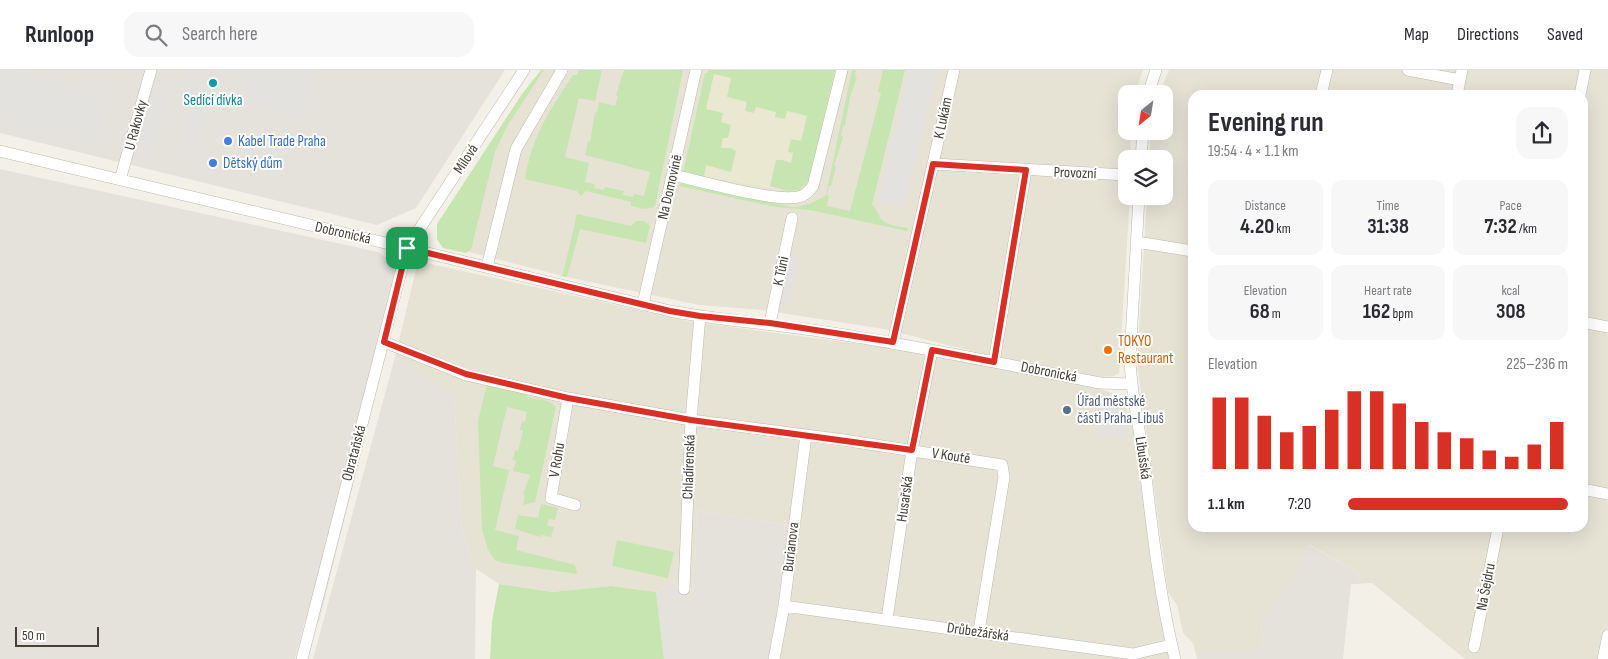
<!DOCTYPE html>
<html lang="en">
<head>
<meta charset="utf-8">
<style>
  :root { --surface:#fff; --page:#f7f7f7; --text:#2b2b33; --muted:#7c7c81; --line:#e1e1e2; --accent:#d93025 }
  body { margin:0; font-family:"Sofia Sans Condensed",sans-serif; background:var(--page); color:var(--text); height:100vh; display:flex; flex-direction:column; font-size:19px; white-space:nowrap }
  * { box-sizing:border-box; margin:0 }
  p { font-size:16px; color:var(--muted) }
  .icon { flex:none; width:28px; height:28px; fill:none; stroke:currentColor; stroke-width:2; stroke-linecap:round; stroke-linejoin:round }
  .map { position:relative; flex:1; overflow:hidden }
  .drawer { position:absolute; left:1188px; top:20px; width:400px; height:442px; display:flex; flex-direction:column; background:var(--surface); border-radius:15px; box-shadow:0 5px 20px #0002 }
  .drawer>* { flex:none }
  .needle { width:32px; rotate:210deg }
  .controls { position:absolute; left:1118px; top:15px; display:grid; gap:10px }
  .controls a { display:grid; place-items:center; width:55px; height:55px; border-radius:10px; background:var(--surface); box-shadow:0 5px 20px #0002; font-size:25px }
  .scale { position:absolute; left:15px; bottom:12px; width:84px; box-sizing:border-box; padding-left:5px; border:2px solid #454136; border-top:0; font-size:14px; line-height:18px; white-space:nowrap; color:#454136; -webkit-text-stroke:4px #fff; paint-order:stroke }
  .pin { position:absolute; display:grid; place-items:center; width:42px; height:42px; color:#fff; margin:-21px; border-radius:10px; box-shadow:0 2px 8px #0006 }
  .round { display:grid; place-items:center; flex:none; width:52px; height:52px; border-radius:15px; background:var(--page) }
  .summary { display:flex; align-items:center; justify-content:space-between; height:85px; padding:0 20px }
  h1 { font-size:28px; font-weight:700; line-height:38px }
  .figures { display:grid; grid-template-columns:repeat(3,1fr); gap:8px; height:85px; padding:5px 20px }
  .figures div { display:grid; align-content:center; border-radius:12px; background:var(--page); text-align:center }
  .figures b { font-size:21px; font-weight:700 }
  .figures small { font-size:14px; font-weight:400 }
  .figures p { font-size:14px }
  .chart { height:140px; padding:10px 20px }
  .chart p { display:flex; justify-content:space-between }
  .chart svg { width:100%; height:90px; margin-top:5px; stroke:var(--accent); stroke-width:6 }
  ul { padding:0 20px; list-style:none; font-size:16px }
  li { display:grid; grid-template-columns:80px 60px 1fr; align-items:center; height:38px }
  li i { height:12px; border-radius:6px; background:var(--accent) }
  header { display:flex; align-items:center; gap:30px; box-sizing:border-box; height:70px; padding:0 25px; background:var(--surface); border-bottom:1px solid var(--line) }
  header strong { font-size:24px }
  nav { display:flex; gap:28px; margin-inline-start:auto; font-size:18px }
  .search { width:350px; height:45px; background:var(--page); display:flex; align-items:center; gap:12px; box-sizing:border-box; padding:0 18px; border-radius:15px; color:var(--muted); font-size:19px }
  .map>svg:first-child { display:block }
</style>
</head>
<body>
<header>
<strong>Runloop</strong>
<div class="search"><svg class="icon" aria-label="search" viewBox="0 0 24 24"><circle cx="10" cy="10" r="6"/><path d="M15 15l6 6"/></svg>Search here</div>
<nav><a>Map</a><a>Directions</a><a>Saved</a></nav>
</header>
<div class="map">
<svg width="1608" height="589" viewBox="0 0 1608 589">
  <rect width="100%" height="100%" fill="#f3f1e7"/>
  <path fill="#e6e3d5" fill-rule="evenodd" d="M544,0h599l-8,24h-9v37h5l-1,28h-4v37h4l-11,177 -6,3 -16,1 -98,-19 -115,-29 -122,-19 -63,-5 -132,-28 -98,-25 26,-100 13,-27z
    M1169,0h439v589h-143l-93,-76 -16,1 4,-10 -50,-29 -32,53 -17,21 2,28 -25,6 -42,1 -3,-11 -10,-10 -6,-28 -9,-13 -31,-229 10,-167h17v-37h-15l2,-28h13v-37h-5zM1192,25h390v433h-390z
    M418,191l275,61 197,26 205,39 17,6 13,11 11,36 18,143 15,76h-400l20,-134 -92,-14 -5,87 -19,-16 -17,10 -45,-6 -59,6 -53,-8 -23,-15 -14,-38 -8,-134 -59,-40z"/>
  <path fill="#e5e2db" d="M0,0h505l-89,138 -39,17 -377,-92z
    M0,99l378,83 28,19 -87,351 -14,-2 -10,39h-295z
    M395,287l59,39 8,135 14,38 -1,90h-162z
    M697,441l92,14 -20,134h-105l-8,-67 17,-10 19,15z
    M1309,475l51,29 -4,10h-5l-8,75h-146l-1,-5 4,-1h38l25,-7 -2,-27 17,-21z"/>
  <path fill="#ebe8d1" d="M706,0h119l9,6 -25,104 -10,10 -11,1 -84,-14 -15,-34z"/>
  <path fill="#c6e5b1" d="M541,0h3l-36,55 -13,27 -24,98 -5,3 -23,-5 -6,-9v-15l85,-130z
    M579,0h23l-7,31 -16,-3 -14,59 24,6 -4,19 10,2 -1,4 10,2 1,-3 19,4 -1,4 10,2 1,-3 10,2 6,-24 -65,-17 3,-14 2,1 5,-30 2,1 2,-11 16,4 3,-10 -2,-1 8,-25h59l-28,136c-8,5 -15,2 -24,0v-4l-45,-11 -5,5 -4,-5 -52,-12c6,-41 26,-71 48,-104h4z
    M708,0h127l-26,110 -10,10 -11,1 -18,-5 6,-26h6l9,3 2,-10 -5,-1 3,-13 10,2 6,-25 -20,-5 -2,8 -10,-2 1,-5 -20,-5 -2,6 -9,-2 2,-9 -20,-5 4,-19 -17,-4 -8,35 17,4 -2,9 10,3 -3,13h-5l-2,10h10l5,3 -5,21 -25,-7 -2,12 -21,-4 22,-100h2z
    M852,0h4l-1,6 2,1 -7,20 -5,29h-2l-2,10 2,1 -9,29 2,1 -5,19h-2l-2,9 2,1 -2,10 23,5 31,-118 -3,-1 5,-22h22l-33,135c6,4 5,9 9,14 5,6 19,8 27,9l-1,3 -97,-21 -34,-3 -97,-21 2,-3 111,24c15,-1 22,-4 34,-12z
    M577,144l54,12 5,-5h8l6,5 -4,17 -66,-14 -13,48 -7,-1 3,-2z
    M487,314l41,9 -1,4 22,4 7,6 -21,95 -12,3 2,-10 -2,-1 7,-19 -17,-4 3,-10 -3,-1 2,-10 3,1 5,-20 -3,-1 2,-9 3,1 2,-10 -20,-5 -14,59 16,4 -14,60 24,6 -3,14 59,15 2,9 -74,-11 -8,-3 -7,-10 -6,-21 -4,-108z
    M541,434l17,4 -3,12 -6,-1 -2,7 7,1 -3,10 -10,-2 -1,2 -25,-8 3,-14 20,3z
    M617,470l57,12 -6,26 -56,-12z
    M499,514l53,8 59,-6 45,6 8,67h-174l2,-38z"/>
  <path fill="#e4e2de" d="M0,0h10l97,22 -14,56 -93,-24z
    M212,0h104l-14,49 -59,-16 5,-24z
    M909,0h28l-33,137 -26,-6z
    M161,2l6,1 -2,8 14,3 3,-10 30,7 -2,9 7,2 -1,5 7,1 -1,3 -10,-2 -12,51 -19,-5 10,-44 -14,-4 -5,-7 -14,-6z
    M150,22l18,6 -14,57 -22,3z
    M790,183l9,2 -10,49 -10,-2z
    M1100,323l13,7 8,8 6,17 -2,5 3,2 -9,9 -6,-5 -16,1z"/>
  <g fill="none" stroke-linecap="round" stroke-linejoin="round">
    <g stroke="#bebaaa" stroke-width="12">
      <path id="minor" d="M1408,0l52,10
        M1148,24l8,-24
        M1321,25l6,-25
        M1457,25l5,-25
        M1580,25l5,-25
        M0,81l670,160c53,10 108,13 162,22 90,14 179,32 268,50l30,1
        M1141,89l2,-28
        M933,94l193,11
        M673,105c28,6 100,27 125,22 7,-1 10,-5 15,-11l29,-116
        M120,110l31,-110
        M1139,126l-9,163c1,34 9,67 14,101 8,67 15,133 31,199
        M1137,172l55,9
        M487,197l29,-118 46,-79
        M643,234l53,-234
        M1582,252l26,5
        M770,253l22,-105
        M384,272l82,33 102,23 123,22 153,20 158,25 2,12 -25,154
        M893,272l61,-272
        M994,292l32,-192
        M568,328l-17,100 24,7
        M1582,419l26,5
        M684,519l7,-169 9,-104
        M784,536l349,48 38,-9
        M887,549l25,-169 20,-100
        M1474,577l24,-119
        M302,589l105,-411 117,-178
        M774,589l10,-53 22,-171
        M1603,589l5,-24"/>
    </g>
    <use href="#minor" stroke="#fff" stroke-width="11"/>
  </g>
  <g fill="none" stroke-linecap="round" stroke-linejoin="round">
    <g stroke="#fff" stroke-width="10">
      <path id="route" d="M933,94l93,6 -32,192 -62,-12 -20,100 -221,-30 -123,-22 -102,-24 -82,-32 23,-94 263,63 30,5 70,7 123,19z"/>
    </g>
    <use href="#route" stroke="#d93025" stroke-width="6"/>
  </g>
  <circle fill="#0f9aa8" stroke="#fff" stroke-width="2" cx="213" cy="13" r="5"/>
  <g fill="#3f7fe0" stroke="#fff" stroke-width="2">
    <circle cx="228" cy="71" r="5"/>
    <circle cx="213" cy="93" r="5"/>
  </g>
  <circle fill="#e8710a" stroke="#fff" stroke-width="2" cx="1108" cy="280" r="5"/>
  <circle fill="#5c6f8a" stroke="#fff" stroke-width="2" cx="1067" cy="340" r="5"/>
  <g text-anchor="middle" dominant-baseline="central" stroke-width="4" stroke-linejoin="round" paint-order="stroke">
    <g font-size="15" fill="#0d838f" stroke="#fff">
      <text x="213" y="30">Sedící dívka</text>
    </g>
    <g font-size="15" fill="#454136" stroke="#fff">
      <text transform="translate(943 48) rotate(-78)">K Lukám</text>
      <text transform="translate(136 55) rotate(-75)">U Rakovky</text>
      <text transform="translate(466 89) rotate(-57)">Mílová</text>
      <text transform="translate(1075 103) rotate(2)">Provozní</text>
      <text transform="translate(670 117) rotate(-77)">Na Domovině</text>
      <text transform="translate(343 163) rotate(13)">Dobronická</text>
      <text transform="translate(781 201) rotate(-78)">K Tůni</text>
      <text transform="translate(1049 302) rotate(11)">Dobronická</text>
      <text transform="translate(354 383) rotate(-75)">Obrataňská</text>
      <text transform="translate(951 386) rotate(9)">V Koutě</text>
      <text transform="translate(1143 388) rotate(82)">Libušská</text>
      <text transform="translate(557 390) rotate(-80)">V Rohu</text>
      <text transform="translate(689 397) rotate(-88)">Chladírenská</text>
      <text transform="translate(905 429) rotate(-82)">Husařská</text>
      <text transform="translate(791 477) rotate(-83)">Burianova</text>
      <text transform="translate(1486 517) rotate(-79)">Na Šejdru</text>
      <text transform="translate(978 562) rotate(8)">Drůbežářská</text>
    </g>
    <g font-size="15" fill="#366cbe" stroke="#fff" text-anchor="start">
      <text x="238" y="71">Kabel Trade Praha</text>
      <text x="223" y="93">Dětský dům</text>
    </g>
    <g font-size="15" fill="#c56008" stroke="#fff" text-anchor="start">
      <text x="1118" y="271">TOKYO<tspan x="1118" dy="17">Restaurant</tspan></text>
    </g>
    <g font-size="15" fill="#4e5e75" stroke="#fff" text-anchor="start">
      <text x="1077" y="331">Úřad městské<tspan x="1077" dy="17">části Praha-Libuš</tspan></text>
    </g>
  </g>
</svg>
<div class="controls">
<a><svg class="needle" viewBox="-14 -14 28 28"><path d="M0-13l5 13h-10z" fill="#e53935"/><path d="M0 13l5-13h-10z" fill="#7c7c81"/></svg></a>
<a><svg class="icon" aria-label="layers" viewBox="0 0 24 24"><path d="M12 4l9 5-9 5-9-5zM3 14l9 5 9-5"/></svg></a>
</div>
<div class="scale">50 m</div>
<div class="pin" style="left:407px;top:178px;background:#1e9e55"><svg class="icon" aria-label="arrive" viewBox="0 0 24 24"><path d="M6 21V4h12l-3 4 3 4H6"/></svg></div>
<section class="drawer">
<div class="summary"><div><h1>Evening run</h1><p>19:54 · 4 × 1.1 km</p></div><a class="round"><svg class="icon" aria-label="share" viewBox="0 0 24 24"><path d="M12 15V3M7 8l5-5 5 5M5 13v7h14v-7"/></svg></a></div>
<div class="figures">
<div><p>Distance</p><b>4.20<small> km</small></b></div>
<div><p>Time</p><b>31:38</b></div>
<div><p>Pace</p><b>7:32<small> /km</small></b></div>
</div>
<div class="figures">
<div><p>Elevation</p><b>68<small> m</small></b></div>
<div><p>Heart rate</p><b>162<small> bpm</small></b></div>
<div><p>kcal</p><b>308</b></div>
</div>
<div class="chart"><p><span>Elevation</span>225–236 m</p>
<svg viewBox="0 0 160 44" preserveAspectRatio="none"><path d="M5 44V9M15 44V9M25 44V18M35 44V26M45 44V23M55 44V15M65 44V6M75 44V6M85 44V12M95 44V21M105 44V26M115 44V29M125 44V35M135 44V38M145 44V32M155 44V21"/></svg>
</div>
<ul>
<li><b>1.1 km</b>7:20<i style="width:100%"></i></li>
</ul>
</section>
</div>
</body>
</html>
